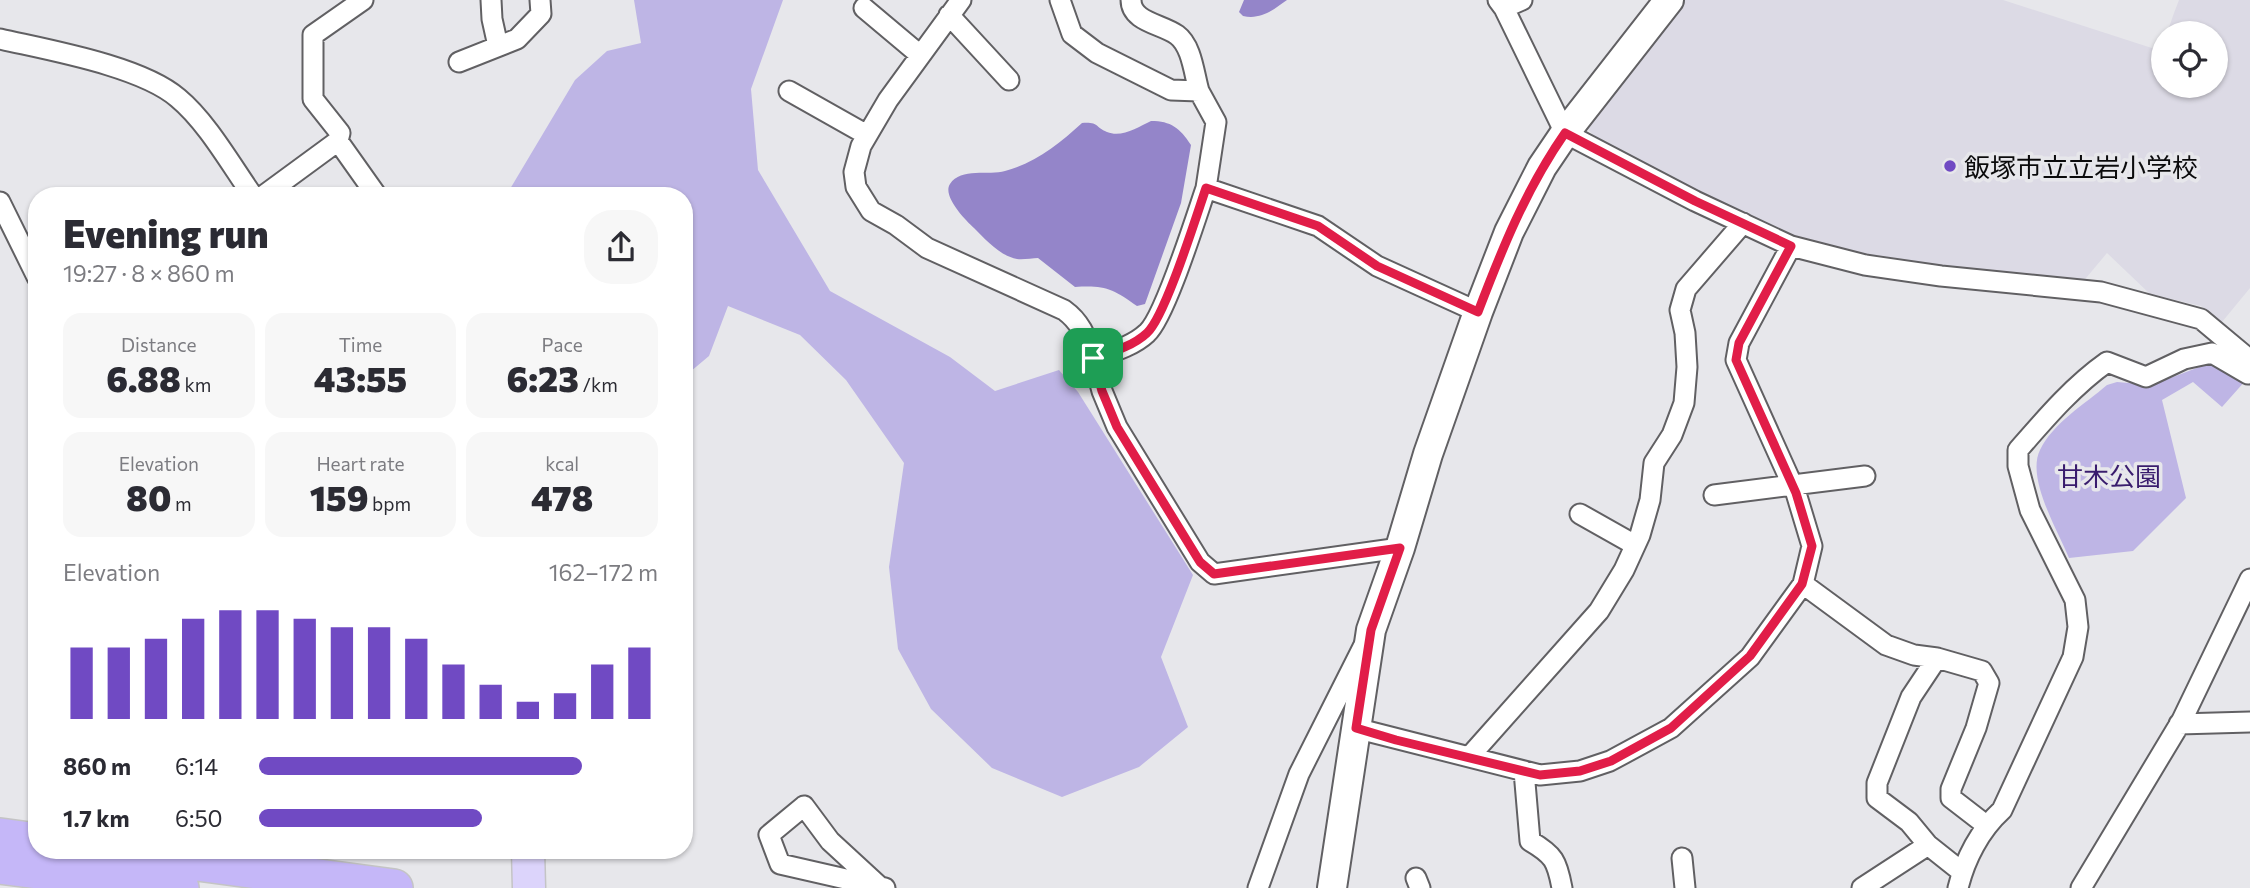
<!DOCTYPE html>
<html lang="en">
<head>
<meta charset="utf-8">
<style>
  :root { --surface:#fff; --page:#f7f7f7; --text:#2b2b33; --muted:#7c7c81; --accent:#704ac3 }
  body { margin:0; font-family:Commissioner,"Noto Sans JP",sans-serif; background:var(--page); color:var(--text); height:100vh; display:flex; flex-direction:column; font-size:26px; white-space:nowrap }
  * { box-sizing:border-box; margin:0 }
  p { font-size:23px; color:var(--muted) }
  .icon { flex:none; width:38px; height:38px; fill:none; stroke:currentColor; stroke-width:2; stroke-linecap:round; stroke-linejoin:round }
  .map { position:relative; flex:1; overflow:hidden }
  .details { position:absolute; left:28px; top:187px; width:665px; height:672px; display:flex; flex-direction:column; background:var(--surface); border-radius:28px; box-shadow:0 2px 5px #0004 }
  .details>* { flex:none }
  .controls { position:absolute; left:2151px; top:21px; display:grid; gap:14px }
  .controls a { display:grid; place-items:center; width:77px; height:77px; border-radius:50%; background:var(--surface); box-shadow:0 2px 5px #0004; font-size:35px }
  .pin { position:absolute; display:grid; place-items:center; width:60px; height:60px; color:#fff; margin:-30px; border-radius:14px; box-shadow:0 4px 10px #0006 }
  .round { display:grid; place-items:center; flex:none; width:74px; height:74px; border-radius:28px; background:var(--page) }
  .headline { display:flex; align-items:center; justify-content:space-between; height:119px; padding:0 35px }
  h1 { font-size:38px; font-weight:800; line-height:52px }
  .stats { display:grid; grid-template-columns:repeat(3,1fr); gap:10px; height:119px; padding:7px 35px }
  .stats div { display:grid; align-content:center; border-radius:18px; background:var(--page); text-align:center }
  .stats b { font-size:35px; font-weight:800 }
  .stats small { font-size:19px; font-weight:400 }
  .stats p { font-size:19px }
  .chart { height:196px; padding:14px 35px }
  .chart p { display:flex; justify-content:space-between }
  .chart svg { width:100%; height:126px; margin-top:7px; stroke:var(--accent); stroke-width:6 }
  ul { padding:0 35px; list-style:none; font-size:23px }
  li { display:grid; grid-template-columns:112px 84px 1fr; align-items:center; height:52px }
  li i { height:18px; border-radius:9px; background:var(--accent) }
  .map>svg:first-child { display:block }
</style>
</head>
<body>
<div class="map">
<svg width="2250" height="888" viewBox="0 0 2250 888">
  <rect width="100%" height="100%" fill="#e7e7eb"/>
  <path fill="#dcdae5" d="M1685,0h318l158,51 2,-5v40h53v-53h-49l7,-20 5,-13h71v288l-28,34 -21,-16 -51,-12 -43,-41 -26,31 -170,-19 -71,-15 -37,-11 -98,-45 -110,-56 -7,-9v-13z"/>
  <path fill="#beb5e5" d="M634,0h149l-32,89 7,81 72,121 120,66 45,34 64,-21 19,22 115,183 -32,82 27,70 -49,40 -77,30 -70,-29 -61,-59 -33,-60 -9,-82 15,-104 -58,-83 -46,-45 -72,-29 -19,50 -25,21v-181h-184l10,-7 65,-109 32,-29 34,-8z
    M2215,361l31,19 -24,27 -29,-25 -31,18 24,98 -53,53 -64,7c-11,-27 -43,-80 -29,-108 13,-27 45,-46 67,-65l10,-3 35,3z"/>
  <path fill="#9485c9" d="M1244,0h43c-14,10 -26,20 -44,16l-4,-4z
    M1151,121c20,0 29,7 40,24l-10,58 -36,101 -8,2c-24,-17 -32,-21 -62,-19l-37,-29c-6,0 -15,2 -21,1 -17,-3 -32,-20 -43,-31 -9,-8 -32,-32 -24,-44 11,-17 39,-8 55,-13 30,-8 54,-27 77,-48 18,-1 12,4 25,9 15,6 31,-5 44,-11z"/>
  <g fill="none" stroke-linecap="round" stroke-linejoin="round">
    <g stroke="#616063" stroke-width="23">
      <path id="street" d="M491,0l1,19 6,27
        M961,0l-73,100 -27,46 -7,26 2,15 15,24 25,14 31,23 137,62c18,13 22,28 29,48
        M1060,0l12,34 25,19 74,37 28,1 17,31 -10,66 112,38 59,40 101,46
        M1131,0c0,22 31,24 46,35 15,11 17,39 22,56
        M1498,0l6,8 61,125 130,68 96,45 74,19 76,11 160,16 100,27 49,41
        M864,8l56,47
        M1504,8l18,-8
        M949,15l60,65
        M0,39c48,11 141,27 178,59 29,24 53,67 75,98
        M459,62l58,-23 24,-25 -1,-14
        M789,91l78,44
        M338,141l2,-8 -27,-34v-64l50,-35
        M1206,188c-10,29 -41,129 -59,145 -15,14 -36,19 -54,25l9,33 15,36 83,135 14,12 186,-26
        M263,196l75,-55 39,55
        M0,202l37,75
        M1714,495l151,-19
        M1580,514l55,31
        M1803,584l83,61 28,10 23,3 -26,39 -34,86v15l32,24 19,23 34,27
        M1937,658l45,13 7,12 -13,45 -25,61v9l35,27
        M2179,724l71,-2
        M1355,728l185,47 40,-4 30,-10 61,-33 79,-71 53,-73 9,-38 -16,-53 -60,-133 3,-17 52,-97
        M1470,756l129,-145 25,-41 16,-35 10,-35 4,-37 18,-28 12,-32 3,-36 -2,-34 -5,-23 6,-21 57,-66
        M1524,771l6,70c24,14 27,20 32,47
        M1682,858l3,30
        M1416,878l4,10
        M880,887l-50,-46 -26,-35 -35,29 11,29 105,24
        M1258,888l41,-114 64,-127
        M1862,888l66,-43
        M1958,888c7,-29 22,-58 44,-78l71,-153 5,-30 -3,-27 -45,-90 -12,-44v-16c27,-31 55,-64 89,-88l39,15 38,-18 28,-6 36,21 2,-1
        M2081,888l101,-168 68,-141"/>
    </g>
    <g stroke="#616063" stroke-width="32">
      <path id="secondary" d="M1332,888l39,-258 29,-82 28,-94 50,-142 31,-80 33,-65 23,-34 104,-133"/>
    </g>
    <g stroke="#c4c4c5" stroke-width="35">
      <path id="primary" d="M528,850l1,38"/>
    </g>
    <g stroke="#c4c4c5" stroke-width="40">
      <path id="highway" d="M0,837l37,5
        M107,850l287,38
        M0,865l180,23"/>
    </g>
    <use href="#street" stroke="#fff" stroke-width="19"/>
    <use href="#secondary" stroke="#fff" stroke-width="28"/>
    <use href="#primary" stroke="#dcd4fb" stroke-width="32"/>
    <use href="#highway" stroke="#c5b7f8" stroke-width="37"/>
  </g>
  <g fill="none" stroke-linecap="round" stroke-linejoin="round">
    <g stroke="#fff" stroke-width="14">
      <path id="route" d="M1565,133l130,68 96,45 -52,97 -3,17 60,133 16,53 -10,38 -52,72 -79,72 -60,33 -31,10 -40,4 -144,-35 -40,-12 15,-98 29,-82 -186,26 -14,-12 -83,-135 -15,-36 -9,-33c18,-6 39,-11 54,-25 18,-16 49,-116 59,-145l112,38 59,40 101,46c24,-63 48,-123 87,-179z"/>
    </g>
    <use href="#route" stroke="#e11d48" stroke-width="9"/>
  </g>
  <circle fill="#704ac3" stroke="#e7e7eb" stroke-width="2.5" cx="1950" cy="166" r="7"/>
  <g text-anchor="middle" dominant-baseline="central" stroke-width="7" stroke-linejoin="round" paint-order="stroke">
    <g font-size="26" fill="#0b0b0c" stroke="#e7e7eb" text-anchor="start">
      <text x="1964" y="166">飯塚市立立岩小学校</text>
    </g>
    <g font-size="26" fill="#391c6d" stroke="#e7e7eb">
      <text x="2109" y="475">甘木公園</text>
    </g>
  </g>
</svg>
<div class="controls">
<a><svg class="icon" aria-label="locate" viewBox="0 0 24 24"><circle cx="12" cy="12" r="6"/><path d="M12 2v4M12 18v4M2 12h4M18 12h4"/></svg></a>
</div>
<div class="pin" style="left:1093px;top:358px;background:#1e9e55"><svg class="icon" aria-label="arrive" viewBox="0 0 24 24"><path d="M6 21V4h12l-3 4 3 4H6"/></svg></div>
<section class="details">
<div class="headline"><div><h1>Evening run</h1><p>19:27 · 8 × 860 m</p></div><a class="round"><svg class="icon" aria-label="share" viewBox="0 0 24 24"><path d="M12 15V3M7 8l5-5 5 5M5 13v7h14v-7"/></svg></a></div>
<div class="stats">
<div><p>Distance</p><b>6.88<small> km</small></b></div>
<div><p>Time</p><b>43:55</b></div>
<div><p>Pace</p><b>6:23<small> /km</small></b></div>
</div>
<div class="stats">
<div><p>Elevation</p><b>80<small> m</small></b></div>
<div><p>Heart rate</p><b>159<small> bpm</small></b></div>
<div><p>kcal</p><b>478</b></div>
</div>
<div class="chart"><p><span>Elevation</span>162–172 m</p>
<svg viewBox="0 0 160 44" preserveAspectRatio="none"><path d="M5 44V19M15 44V19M25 44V16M35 44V9M45 44V6M55 44V6M65 44V9M75 44V12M85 44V12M95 44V16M105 44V25M115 44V32M125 44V38M135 44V35M145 44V25M155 44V19"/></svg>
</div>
<ul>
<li><b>860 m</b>6:14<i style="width:81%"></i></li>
<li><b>1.7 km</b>6:50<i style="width:56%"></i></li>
</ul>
</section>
</div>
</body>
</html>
